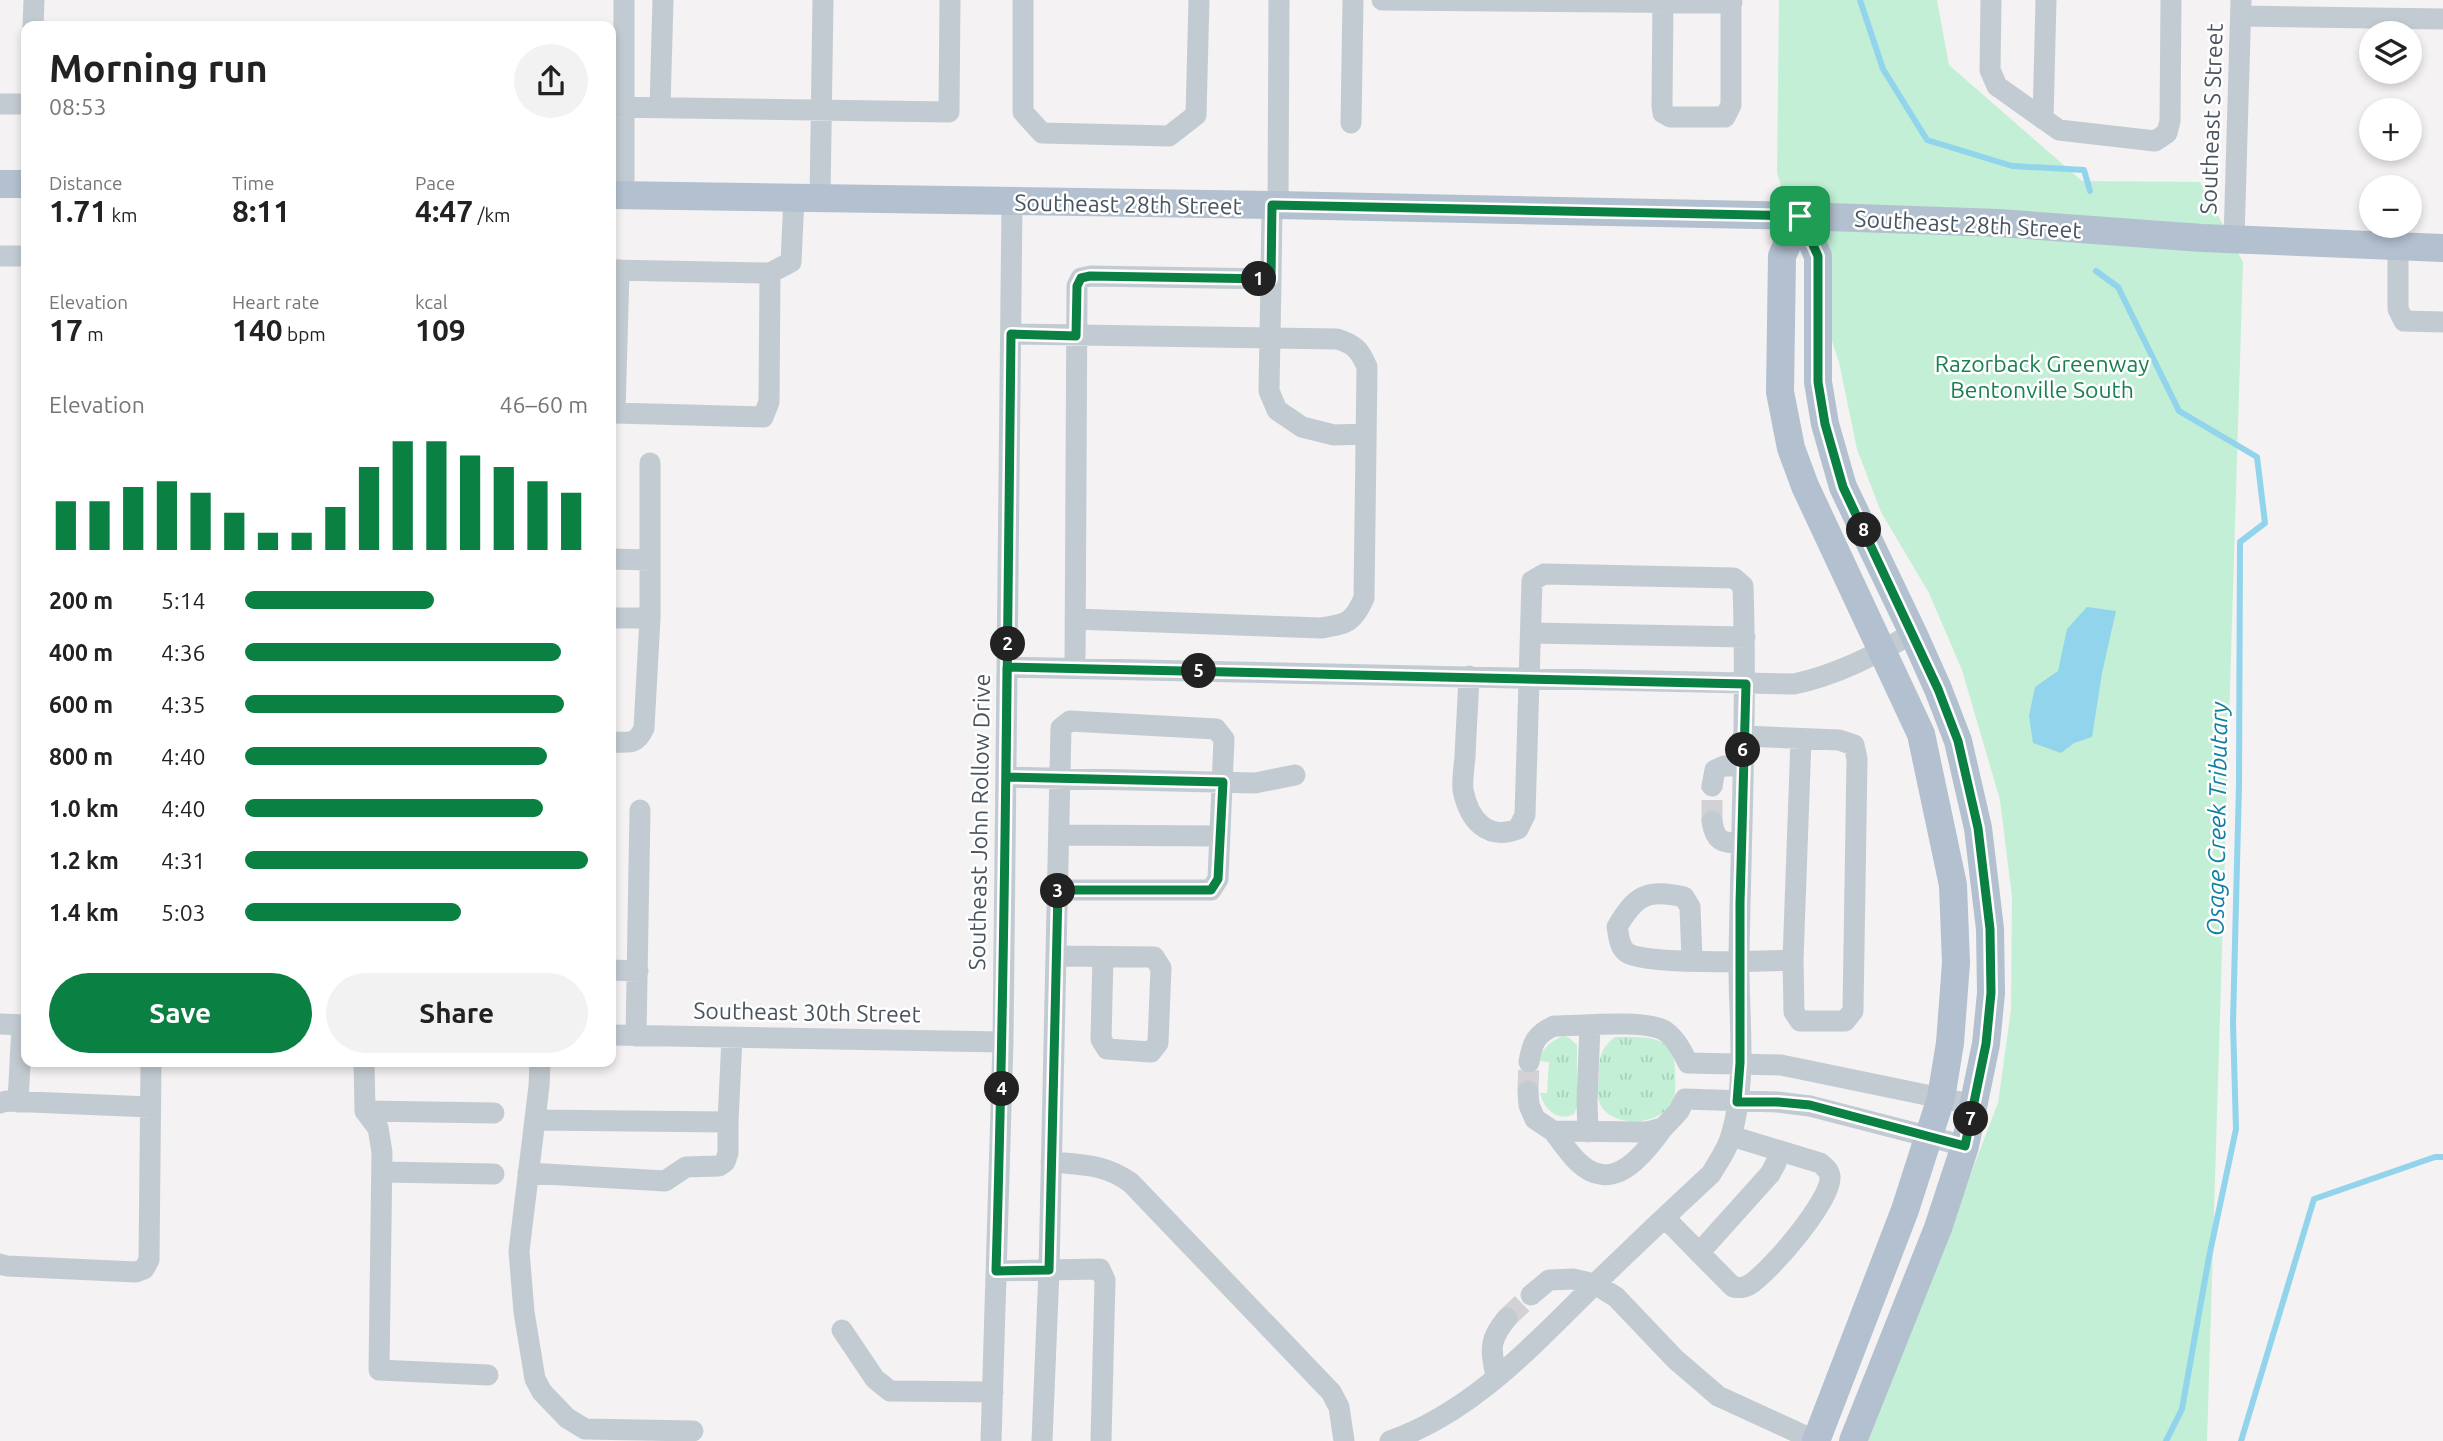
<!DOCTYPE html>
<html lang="en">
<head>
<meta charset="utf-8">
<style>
  :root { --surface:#fff; --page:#f2f2f2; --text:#222; --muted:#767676; --accent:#0b8043 }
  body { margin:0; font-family:Ubuntu,sans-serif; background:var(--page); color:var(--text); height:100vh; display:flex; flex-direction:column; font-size:26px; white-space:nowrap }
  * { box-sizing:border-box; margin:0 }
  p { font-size:23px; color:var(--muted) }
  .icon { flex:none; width:38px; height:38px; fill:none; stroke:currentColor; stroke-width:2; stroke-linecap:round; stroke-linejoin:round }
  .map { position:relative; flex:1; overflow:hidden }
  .details { position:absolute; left:21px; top:21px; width:595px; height:1046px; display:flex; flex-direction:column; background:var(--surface); border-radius:14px; box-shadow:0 4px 10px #0003 }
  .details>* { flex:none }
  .fabs { position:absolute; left:2359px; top:21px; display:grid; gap:14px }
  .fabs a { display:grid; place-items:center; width:63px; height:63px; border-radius:50%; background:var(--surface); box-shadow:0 4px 10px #0003; font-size:35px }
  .pin { position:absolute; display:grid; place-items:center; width:60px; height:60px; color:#fff; margin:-30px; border-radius:14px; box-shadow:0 4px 10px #0006 }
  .km { position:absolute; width:35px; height:35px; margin:-18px; border-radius:50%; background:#222; color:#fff; font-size:19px; line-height:35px; text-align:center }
  .round { display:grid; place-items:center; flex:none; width:74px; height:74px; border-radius:37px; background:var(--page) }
  .summary { display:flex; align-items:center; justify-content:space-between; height:119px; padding:0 28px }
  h1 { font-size:38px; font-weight:700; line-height:52px }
  .metrics { display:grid; grid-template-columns:repeat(3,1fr); gap:10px; height:119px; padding:7px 28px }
  .metrics div { display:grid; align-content:center }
  .metrics b { font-size:30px; font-weight:700 }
  .metrics small { font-size:19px; font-weight:400 }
  .metrics p { font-size:19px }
  .chart { height:196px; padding:14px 28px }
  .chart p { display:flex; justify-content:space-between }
  .chart svg { width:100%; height:126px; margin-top:7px; stroke:var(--accent); stroke-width:6 }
  .cta { display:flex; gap:14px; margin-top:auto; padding:14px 28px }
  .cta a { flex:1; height:80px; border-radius:42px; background:var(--accent); color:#fff; font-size:28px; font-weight:700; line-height:80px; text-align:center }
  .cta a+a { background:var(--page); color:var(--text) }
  ul { padding:0 28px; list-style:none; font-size:23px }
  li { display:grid; grid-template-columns:112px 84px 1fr; align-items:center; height:52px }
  li i { height:18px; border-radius:9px; background:var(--accent) }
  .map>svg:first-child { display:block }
</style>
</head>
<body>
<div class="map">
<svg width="2443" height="1441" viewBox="0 0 2443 1441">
  <defs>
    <pattern id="grass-tufts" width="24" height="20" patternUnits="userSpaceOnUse" patternTransform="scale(1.75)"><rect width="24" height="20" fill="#c2efd5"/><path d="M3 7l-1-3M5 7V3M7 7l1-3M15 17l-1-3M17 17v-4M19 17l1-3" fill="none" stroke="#a8cfb9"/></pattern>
  </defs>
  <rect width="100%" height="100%" fill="#f4f2f2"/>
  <path fill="url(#grass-tufts)" d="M1563,1036l5,1 9,8v62l-3,7c-16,8 -30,-4 -34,-21h7l2,-31 -10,-1c3,-13 12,-20 24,-25z
    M1615,1037c29,0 60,-4 60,34 0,9 1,19 -1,27 -9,29 -66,32 -75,3 -3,-7 0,-19 0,-27 0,-17 2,-26 16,-37z"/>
  <path fill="#c2efd5" d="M1779,0h158l12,65 133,116 118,1 43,80 -36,1179h-339l130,-338 13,-93 1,-113 -12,-97 -38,-130 -33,-77 -48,-81 -24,-63 -18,-87 -62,-189z"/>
  <path fill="#91d4eb" d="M2087,607l29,4 -14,62 -10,64 -18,6 -13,10 -28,-10 -4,-27 6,-29 23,-16 9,-42z"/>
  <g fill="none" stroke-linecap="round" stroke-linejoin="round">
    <path stroke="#91d4eb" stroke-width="6" d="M1860,0l23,69 44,71 85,26 72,4 6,21
      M2096,271l22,16 61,124 78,46 8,66 -25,19 -1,242 -6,239 3,106 -27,128 -27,152 -16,32
      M2241,1441l73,-242 121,-42h8"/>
    <path stroke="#d2d2d5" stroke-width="21" stroke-dasharray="21 10" stroke-linecap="butt" d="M1712,821v-35
      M1528,1091l1,-29
      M1507,1318l24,-23"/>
    <path stroke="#c3cbd2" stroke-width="21" d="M624,0v195
      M1023,0v112l19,21 127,3 27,-21 3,-115
      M1382,0l350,3
      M1663,0l-1,106 1,7 7,4h55l6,-12v-105
      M1991,0l-1,70 7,16 62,44 96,11 12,-8 3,-12 1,-121
      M2241,16l202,3
      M33,26l1,-26
      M0,104h26
      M611,107l338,5 1,-112
      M660,108l3,-108
      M2043,119l3,-119
      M1351,123l2,-123
      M820,199l3,-199
      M1278,205l1,-205
      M2234,239l7,-239
      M2398,246v63l6,12 39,1
      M0,256h26
      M611,270l159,3 21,-11 3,-64
      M619,270l-4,143 148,4 6,-15 1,-129
      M1271,279l-2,112 8,19 25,17 32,8 32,-1
      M1011,334l326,5c17,5 23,11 30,28l-3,231c-11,25 -17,26 -43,30l-246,-9
      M611,559l39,1v-97
      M611,618h39v-58
      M1531,633l214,4
      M1007,667l787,17c43,-9 81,-29 119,-51
      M1075,668l2,-382 4,-8 10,-2 180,3 1,-74
      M1743,736l96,4 15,5 3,14 -4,252 -8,10h-45l-6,-9 -1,-52 8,-221
      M611,742c17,0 25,4 33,-14l6,-110
      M1006,777l249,6 40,-8
      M1712,786l3,-16 9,-4 18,-1
      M1712,821c3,21 10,21 29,23
      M1060,835l160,1
      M1057,956l97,1 7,11 -3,75 -7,9 -44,-3 -6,-10 2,-82
      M1692,960l-2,-53 -6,-10c-37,-9 -49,-1 -67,30 2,9 2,19 9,25 16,14 140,9 167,8
      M611,970l27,1
      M0,1024l26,1
      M611,1035l392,7
      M636,1036l4,-226
      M364,1062l1,49 13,17 4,24 -3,218 109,5
      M540,1062l-1,24 -20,165 5,61 11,67 7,13 25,26 18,11 108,2
      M1529,1062c3,-19 7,-28 25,-36 25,0 92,-7 111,5 11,8 17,20 23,32l93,2 194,40
      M1528,1091l1,14 6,14 18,12 94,1 16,-4 16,-17 6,-12 92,3 33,4 155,40
      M18,1102l4,-77
      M0,1103l6,-2 144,6
      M365,1111l129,2
      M535,1120l193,2 4,-85
      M1553,1131c8,10 15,21 24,30 35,35 66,-5 86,-33
      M1588,1132l-1,-31 3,-75
      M1051,1162c32,3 54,2 80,21l200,209 8,15 5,34
      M382,1172l112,2
      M528,1173l137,8 21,-14 33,-1 6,-4 3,-9v-31
      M1665,1218l68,69c7,1 10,1 16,-2 20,-12 84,-86 81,-109 -1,-6 -5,-9 -10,-13l-89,-27
      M1699,1253l71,-79 6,-11 3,-12
      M0,1264l7,2 129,6 8,-3 5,-9 2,-198
      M996,1271l104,-2 5,11 -4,161
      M1531,1295l18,-15 24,-1 22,5 21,13 59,62 43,37 98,45
      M842,1330l33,49 15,12 103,1
      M1496,1377c-5,-28 -8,-36 11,-59
      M991,1441l12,-399 9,-839
      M1042,1441l7,-171 12,-542 9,-7 146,8 8,10 -6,140 -7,11h-153
      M1390,1441c83,-29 144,-97 205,-157 38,-37 77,-74 116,-110 7,-12 16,-24 20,-38 17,-56 7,-121 8,-179 2,-124 8,-248 4,-371l-9,-8 -190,-4 -12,7 -7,234 -7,14c-31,12 -49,-9 -55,-39 -1,-10 1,-23 2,-33 1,-27 3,-54 4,-81"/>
    <path stroke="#b2c0cf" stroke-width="28" d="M0,184h26
      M611,195l667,10 522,11 199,7 203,15 241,10
      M1800,216l-18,40 -2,136 11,56 14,38 116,248 32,151 3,78 -6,80 -9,55 -36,112 -89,231
      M1800,216l18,40v126l7,42 18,63 70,146 25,56 20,52 20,87 12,101 1,64 -5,51 -21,102 -27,82 -85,213"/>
  </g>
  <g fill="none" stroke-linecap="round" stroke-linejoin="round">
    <g stroke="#fff" stroke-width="14">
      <path id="route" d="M1800,216l-528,-11 -1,74 -181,-3 -9,2 -4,8 -1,50 -65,-2 -5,443 217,5 -5,97 -7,11h-153l-9,380 -53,1c6,-201 9,-403 11,-604l739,17 -6,219v160l-3,39h40l33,3 155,41 21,-102 5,-51 -1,-64 -12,-101 -20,-87 -20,-52 -95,-202 -18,-63 -7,-42v-126l-18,-40"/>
    </g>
    <use href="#route" stroke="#0b8043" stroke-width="9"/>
  </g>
  <g text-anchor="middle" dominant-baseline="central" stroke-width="5" stroke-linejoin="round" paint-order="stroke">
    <g font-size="23" fill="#49545f" stroke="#fff">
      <text transform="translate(2211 119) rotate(-88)">Southeast S Street</text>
      <text transform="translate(1128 204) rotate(1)">Southeast 28th Street</text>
      <text transform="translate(1968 224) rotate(3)">Southeast 28th Street</text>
      <text transform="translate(979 822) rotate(-89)">Southeast John Rollow Drive</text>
      <text transform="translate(807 1012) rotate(1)">Southeast 30th Street</text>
    </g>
    <g font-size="23" fill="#1a8051" stroke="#fff">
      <text x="2042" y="363">Razorback Greenway<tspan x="2042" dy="26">Bentonville South</tspan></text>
    </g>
    <g font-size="24" font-style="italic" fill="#107fa3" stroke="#fff">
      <text transform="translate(2217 819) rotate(-89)">Osage Creek Tributary</text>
    </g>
  </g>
</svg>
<div class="fabs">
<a><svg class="icon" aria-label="layers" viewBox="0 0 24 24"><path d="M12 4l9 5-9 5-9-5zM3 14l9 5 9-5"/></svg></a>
<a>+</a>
<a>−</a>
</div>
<div class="pin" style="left:1800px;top:216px;background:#1e9e55"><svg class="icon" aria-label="arrive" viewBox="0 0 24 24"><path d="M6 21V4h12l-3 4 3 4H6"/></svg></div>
<b class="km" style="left:1259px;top:279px">1</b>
<b class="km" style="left:1008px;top:644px">2</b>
<b class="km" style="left:1058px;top:891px">3</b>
<b class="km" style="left:1002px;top:1089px">4</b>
<b class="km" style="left:1199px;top:671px">5</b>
<b class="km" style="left:1743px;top:750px">6</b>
<b class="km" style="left:1971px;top:1119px">7</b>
<b class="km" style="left:1864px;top:530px">8</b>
<section class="details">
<div class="summary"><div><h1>Morning run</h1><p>08:53</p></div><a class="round"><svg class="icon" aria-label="share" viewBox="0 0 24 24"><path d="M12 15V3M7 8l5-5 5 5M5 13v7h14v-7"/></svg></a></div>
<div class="metrics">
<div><p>Distance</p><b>1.71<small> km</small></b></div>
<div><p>Time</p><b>8:11</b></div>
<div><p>Pace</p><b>4:47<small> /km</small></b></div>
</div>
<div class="metrics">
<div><p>Elevation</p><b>17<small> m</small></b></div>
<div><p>Heart rate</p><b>140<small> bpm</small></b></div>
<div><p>kcal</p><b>109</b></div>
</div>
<div class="chart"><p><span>Elevation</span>46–60 m</p>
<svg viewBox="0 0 160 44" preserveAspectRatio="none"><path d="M5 44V27M15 44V27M25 44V22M35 44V20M45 44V24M55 44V31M65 44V38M75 44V38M85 44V29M95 44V15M105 44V6M115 44V6M125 44V11M135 44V15M145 44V20M155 44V24"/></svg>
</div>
<ul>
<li><b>200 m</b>5:14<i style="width:55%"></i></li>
<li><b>400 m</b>4:36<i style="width:92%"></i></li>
<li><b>600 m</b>4:35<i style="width:93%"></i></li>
<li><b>800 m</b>4:40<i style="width:88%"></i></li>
<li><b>1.0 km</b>4:40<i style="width:87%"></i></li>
<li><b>1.2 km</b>4:31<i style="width:100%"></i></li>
<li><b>1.4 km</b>5:03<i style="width:63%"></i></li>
</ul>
<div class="cta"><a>Save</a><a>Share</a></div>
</section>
</div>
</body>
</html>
